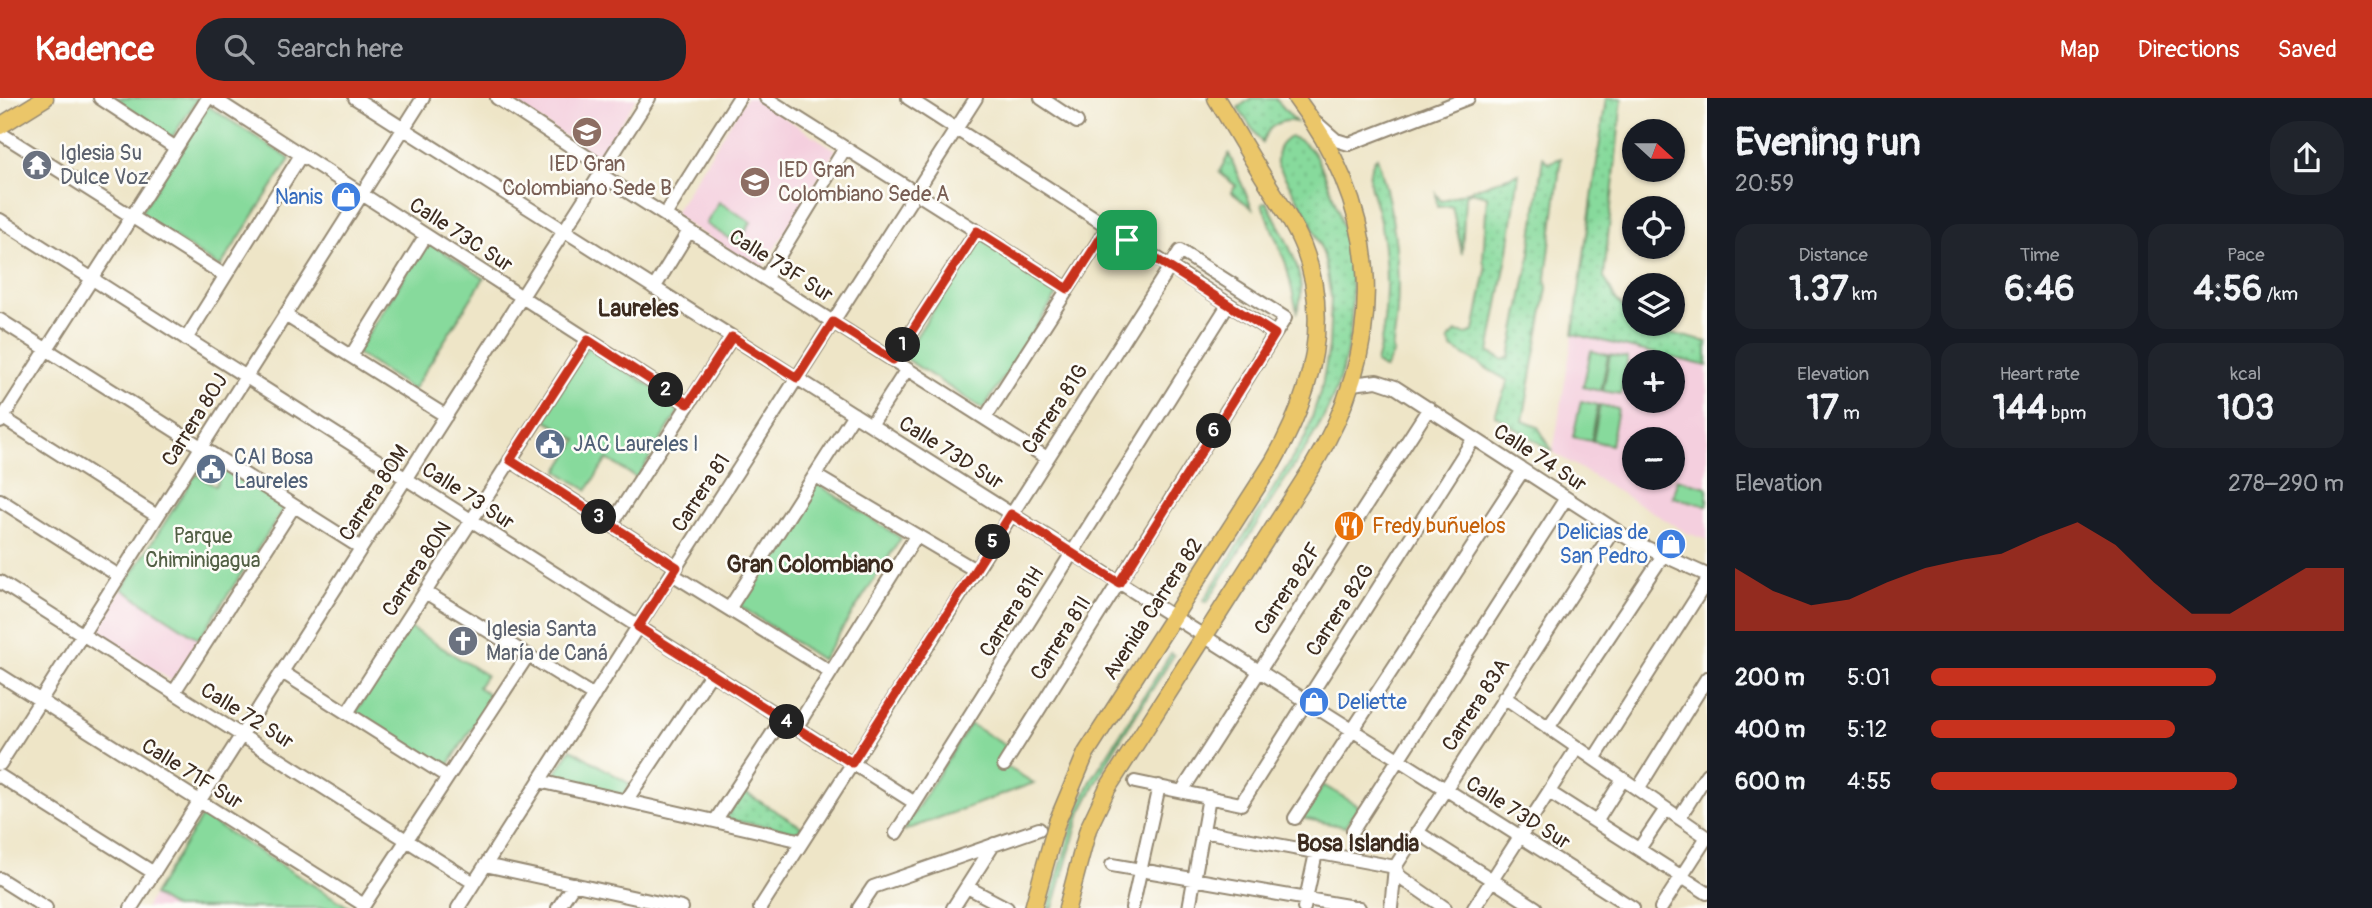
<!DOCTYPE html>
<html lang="en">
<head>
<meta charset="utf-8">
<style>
  :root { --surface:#171b24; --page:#20242c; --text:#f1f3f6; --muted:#9ea1a6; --accent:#c8321e }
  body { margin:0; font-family:Pangolin,sans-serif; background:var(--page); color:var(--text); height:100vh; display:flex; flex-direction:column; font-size:26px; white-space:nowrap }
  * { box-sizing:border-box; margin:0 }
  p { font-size:23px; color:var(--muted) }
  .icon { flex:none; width:38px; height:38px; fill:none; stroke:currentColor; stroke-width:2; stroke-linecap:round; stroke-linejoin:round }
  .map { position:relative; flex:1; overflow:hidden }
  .sheet { display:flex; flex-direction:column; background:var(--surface); width:665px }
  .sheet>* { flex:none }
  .needle { width:46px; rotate:111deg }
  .controls { position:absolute; left:1622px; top:21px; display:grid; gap:14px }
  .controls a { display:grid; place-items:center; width:63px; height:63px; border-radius:50%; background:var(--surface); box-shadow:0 2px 5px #0004; font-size:35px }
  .pin { position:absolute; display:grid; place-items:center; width:60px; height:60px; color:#fff; margin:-30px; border-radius:14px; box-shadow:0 4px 10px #0006 }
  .km { position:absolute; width:35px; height:35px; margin:-18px; border-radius:50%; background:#222; color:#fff; font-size:19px; line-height:35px; text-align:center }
  .round { display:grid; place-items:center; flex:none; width:74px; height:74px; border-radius:28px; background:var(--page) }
  .head { display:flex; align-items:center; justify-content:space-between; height:119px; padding:0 28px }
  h1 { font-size:38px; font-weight:800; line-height:52px }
  .figures { display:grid; grid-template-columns:repeat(3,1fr); gap:10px; height:119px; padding:7px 28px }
  .figures div { display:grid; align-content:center; border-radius:18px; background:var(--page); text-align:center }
  .figures b { font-size:35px; font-weight:800 }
  .figures small { font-size:19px; font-weight:400 }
  .figures p { font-size:19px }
  .chart { height:196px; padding:14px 28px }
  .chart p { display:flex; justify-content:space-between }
  .chart svg { width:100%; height:126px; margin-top:7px; fill:var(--accent); opacity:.7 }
  ul { padding:0 28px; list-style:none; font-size:23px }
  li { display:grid; grid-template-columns:112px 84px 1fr; align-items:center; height:52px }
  li i { height:18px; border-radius:9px; background:var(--accent) }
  header { display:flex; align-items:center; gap:42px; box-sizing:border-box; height:98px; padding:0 35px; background:var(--accent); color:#fff }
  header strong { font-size:33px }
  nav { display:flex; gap:38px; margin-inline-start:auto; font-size:24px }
  .search { width:490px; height:63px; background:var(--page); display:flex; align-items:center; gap:18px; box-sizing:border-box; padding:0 24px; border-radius:28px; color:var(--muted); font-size:26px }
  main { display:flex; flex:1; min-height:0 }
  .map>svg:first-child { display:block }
</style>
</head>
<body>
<header>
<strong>Kadence</strong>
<div class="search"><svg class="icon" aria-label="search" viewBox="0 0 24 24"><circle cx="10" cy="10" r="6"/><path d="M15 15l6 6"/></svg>Search here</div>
<nav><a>Map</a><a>Directions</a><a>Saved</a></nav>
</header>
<main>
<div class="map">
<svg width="1707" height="810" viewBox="0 0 1707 810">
  <defs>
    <pattern id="grass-dots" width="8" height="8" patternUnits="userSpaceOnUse" patternTransform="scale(1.75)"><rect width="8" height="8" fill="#87da9c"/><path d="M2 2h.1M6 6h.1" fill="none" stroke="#75bb86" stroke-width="1.8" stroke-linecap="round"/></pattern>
  </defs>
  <rect width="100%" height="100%" fill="#fdfcf7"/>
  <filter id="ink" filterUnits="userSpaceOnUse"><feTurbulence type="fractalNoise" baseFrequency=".0143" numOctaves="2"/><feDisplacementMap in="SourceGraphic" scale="14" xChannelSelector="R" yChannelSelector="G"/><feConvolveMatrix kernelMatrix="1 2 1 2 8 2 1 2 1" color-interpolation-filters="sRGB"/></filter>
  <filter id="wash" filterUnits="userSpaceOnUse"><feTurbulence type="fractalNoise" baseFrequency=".00686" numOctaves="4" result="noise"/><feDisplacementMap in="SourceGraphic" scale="28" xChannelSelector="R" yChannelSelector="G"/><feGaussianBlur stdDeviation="1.57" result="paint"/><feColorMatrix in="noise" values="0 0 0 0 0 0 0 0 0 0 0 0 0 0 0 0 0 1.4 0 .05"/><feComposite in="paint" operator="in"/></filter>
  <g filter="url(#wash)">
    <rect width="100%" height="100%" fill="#eee5c7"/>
    <path fill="#f4cfde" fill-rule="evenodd" d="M523,0h114l-39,60 -80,-52z
      M746,0h7l83,52 -75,120 -88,-55z
      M1573,236l134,32v174l-20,-7 -134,-81zM1634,264h39v39h-39zM1634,341h39v39h-39z
      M122,491l77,50 -27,42 -77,-51z
      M153,797l21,13h-29z"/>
    <path fill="url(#grass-dots)" stroke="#61825d" stroke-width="2" d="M1251,0h24l21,24c-16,-4 -29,5 -34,21l-24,-35z
      M1606,0h16l-18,179 12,23 18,19v5l73,18v24l-134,-32z
      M1290,39c24,4 34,35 42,56 25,66 28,143 -1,209 -14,31 -34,59 -52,87 -24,38 -48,76 -72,113l-3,-2 102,-164 16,-50 7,-39 2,-50 -7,-41 -14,-36 -33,-56c-1,-13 2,-20 13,-27z
      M1229,56l23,54 -21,-16 5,-6 -17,-14z
      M1377,59c20,63 27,128 15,193l2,2 -9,17 -9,-6c13,-46 13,-103 2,-151 -5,-20 -16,-37 -1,-55z
      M1543,59l5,6 13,-5 -15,120 1,10 -24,133 15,6 15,25 -58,-37 13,-34 -56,-33 -4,-8 8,-8 11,2 7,-3 12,-61 -3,-10 4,-64 -16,-4 -6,4 -3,58 -10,-48 -15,1 -1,-13 5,7 78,-28 -11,78 -19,102 15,7 6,-3 19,-97z
      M1267,104c14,30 45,76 30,109l-11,-47 -24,-60z
      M1171,555l3,2 -59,93 -34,64 -28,96h-5l29,-97 15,-32z
      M744,694l58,35 -5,5 -73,-13z"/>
    <path fill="#87da9c" stroke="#61825d" stroke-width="2" d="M108,0h90l-27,41z
      M208,8l82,53 -70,108 -81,-52z
      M719,104l32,20 -13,22 -32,-20z
      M980,139l80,53 -77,119 -80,-52z
      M427,143l57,37 -71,112 -57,-37z
      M588,248l94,60 -45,72 -30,-19 -20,31 -29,-19 19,-31 -35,-22z
      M1591,253l17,4 -7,36 -18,-4z
      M1610,257l18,3 -7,36 -18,-3z
      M1581,303l17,4 -7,36 -18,-4z
      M1600,307l18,4 -7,36 -18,-4z
      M226,370l59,39 -86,132 -77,-50 74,-115 19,12z
      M1677,381l30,8v19l-34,-9z
      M816,385l85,55 -79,122 -85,-56z
      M409,529l77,48 -8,12 14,9 -46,73 -90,-57z
      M970,626l38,23 -9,15 35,21 -131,48z
      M571,651l59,35 -8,13 -72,-15z
      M1323,687l36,21 -14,21 -43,-9z
      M202,718l148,92h-176l-21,-13z"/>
  </g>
  <g filter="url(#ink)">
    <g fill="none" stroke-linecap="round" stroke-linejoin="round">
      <g stroke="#948872" stroke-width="16">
        <path id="minor" d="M100,0l76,50
          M213,0l475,306
          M355,0l1278,810
          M497,0l107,70
          M766,0l302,191
          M908,0l367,236
          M1041,0l36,24
          M1319,27l17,15 13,4 119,-46
          M0,35l224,142
          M600,76l447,284
          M665,117l74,-117
          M0,122l915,583
          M765,181l80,-131
          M654,190l35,-57
          M285,217l161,101
          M0,222l361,228
          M186,241l115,-184
          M351,258l75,-121
          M893,262l84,-129
          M1352,286l25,-3 18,6 239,155 73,33
          M0,318l157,100
          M985,320l122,-190
          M0,324l208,-324
          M871,327l36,-56
          M510,362l167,107
          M816,378l159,94
          M0,402l119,76
          M611,427l121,-188
          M672,476l157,97
          M0,484l474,301
          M425,494l169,104
          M729,511l125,-195
          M282,574l166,105
          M0,577l364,230
          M174,594l120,-186
          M1504,599l203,140
          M347,615l241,-373
          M796,630l120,-192
          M1548,630l114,-171
          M1594,661l113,-178
          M0,666l423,-666
          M0,678l154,97
          M539,683l263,60
          M1135,684l106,22 233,-366
          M1638,691l69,-111
          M1182,693l247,-383
          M1549,694l158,101
          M626,703l85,-127
          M1295,720l228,-348
          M1679,720l28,-44
          M715,723l67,-102
          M1596,724l27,-43
          M1353,732l213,-332
          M1203,733l192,36
          M1417,734l119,76
          M896,735l332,-528
          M1639,751l27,-40
          M485,767l197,43
          M1112,767l247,43
          M1395,769l4,9 46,32
          M0,781l46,29
          M967,789l40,21
          M131,810l518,-810
          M362,810l166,-253
          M458,810l518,-810
          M558,810l16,-24
          M760,810l420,-657 105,67 -281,447
          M859,810l14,-21 166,-58
          M953,810l41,-64
          M1132,810l27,-122
          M1189,810l20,-111
          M1304,810l12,-55
          M1391,810l4,-41 219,-338
          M1474,810l103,-160
          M1661,810l46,-71"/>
      </g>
      <g stroke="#948872" stroke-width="19">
        <path id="major" d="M0,28l45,-28
          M1033,810l24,-86 29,-69 187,-291c38,-66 59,-142 30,-216 -9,-23 -24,-44 -37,-65 -17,-27 -33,-55 -50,-83
          M1067,810l21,-79 19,-40 206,-323c75,-124 71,-252 -17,-368"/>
      </g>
      <use href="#minor" stroke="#fff" stroke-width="12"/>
      <use href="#major" stroke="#ebc669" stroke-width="16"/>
    </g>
  </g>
  <g fill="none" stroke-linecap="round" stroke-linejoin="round" filter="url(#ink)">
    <g stroke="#fff" stroke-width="14">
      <path id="route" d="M1107,130l168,106 -156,249 -108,-69 -159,249 -214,-136 39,-60 -167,-107 78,-120 100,64 44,-67 65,41 36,-56 60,38 84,-129 91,58z"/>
    </g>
    <use href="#route" stroke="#c8321e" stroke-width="9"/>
  </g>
  <defs>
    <g id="school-disc" transform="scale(1.575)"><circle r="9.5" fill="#8d6e63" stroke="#fdfcf7"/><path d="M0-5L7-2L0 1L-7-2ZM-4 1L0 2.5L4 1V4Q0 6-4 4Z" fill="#fff"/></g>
    <g id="temple-disc" transform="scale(1.575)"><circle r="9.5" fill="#6b7280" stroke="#fdfcf7"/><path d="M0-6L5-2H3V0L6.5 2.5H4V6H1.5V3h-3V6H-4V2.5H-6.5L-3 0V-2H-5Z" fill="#fff"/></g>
    <g id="shop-disc" transform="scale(1.575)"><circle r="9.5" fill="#3f7fe0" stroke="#fdfcf7"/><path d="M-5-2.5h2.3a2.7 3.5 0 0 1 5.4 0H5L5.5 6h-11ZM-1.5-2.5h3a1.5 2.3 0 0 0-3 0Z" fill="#fff"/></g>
    <g id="civic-disc" transform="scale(1.575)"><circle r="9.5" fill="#5c6f8a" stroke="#fdfcf7"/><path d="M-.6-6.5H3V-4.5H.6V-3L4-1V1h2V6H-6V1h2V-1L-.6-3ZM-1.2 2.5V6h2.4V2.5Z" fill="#fff"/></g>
    <g id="restaurant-disc" transform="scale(1.575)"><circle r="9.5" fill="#e8710a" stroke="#fdfcf7"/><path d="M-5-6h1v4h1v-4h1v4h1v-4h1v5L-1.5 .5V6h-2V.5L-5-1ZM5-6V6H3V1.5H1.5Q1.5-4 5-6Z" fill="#fff"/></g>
    <g id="church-disc" transform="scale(1.575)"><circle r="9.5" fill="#6b7280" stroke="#fdfcf7"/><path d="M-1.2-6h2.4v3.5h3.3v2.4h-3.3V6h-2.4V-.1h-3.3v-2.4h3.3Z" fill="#fff"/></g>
  </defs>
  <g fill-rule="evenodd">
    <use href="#school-disc" x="587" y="34"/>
    <use href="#temple-disc" x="37" y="67"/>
    <use href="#school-disc" x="755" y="84"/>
    <use href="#shop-disc" x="346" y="99"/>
    <use href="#civic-disc" x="550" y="346"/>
    <use href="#civic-disc" x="211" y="371"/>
    <use href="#restaurant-disc" x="1349" y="428"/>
    <use href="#shop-disc" x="1671" y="446"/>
    <use href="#church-disc" x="463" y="543"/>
    <use href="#shop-disc" x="1314" y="604"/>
  </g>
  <g text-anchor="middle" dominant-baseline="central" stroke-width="5" stroke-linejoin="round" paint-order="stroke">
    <g font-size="21" fill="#5b616d" stroke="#fdfcf7" text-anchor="start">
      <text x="60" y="55">Iglesia Su<tspan x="60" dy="24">Dulce Voz</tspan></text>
      <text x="486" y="531">Iglesia Santa<tspan x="486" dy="24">María de Caná</tspan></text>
    </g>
    <g font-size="21" fill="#785e54" stroke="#fdfcf7">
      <text x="587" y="66">IED Gran<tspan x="587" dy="24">Colombiano Sede B</tspan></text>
      <text x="778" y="72" text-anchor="start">IED Gran<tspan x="778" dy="24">Colombiano Sede A</tspan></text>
    </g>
    <g font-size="21" fill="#366cbe" stroke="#fdfcf7" text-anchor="end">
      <text x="323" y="99">Nanis</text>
      <text x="1648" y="434">Delicias de<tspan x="1648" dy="24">San Pedro</tspan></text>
      <text x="1337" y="604" text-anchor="start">Deliette</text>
    </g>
    <g font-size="21" fill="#3b2a1e" stroke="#fdfcf7">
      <text transform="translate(461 137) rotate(33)">Calle 73C Sur</text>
      <text transform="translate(781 168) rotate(32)">Calle 73F Sur</text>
      <text transform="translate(1055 311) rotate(-57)">Carrera 81G</text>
      <text transform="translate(195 322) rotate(-58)">Carrera 80J</text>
      <text transform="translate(951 355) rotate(32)">Calle 73D Sur</text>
      <text transform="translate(1540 360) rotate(33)">Calle 74 Sur</text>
      <text transform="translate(374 395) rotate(-57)">Carrera 80M</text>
      <text transform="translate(701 395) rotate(-57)">Carrera 81</text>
      <text transform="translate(468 398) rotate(33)">Calle 73 Sur</text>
      <text transform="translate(417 471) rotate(-57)">Carrera 80N</text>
      <text transform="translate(1288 491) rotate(-57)">Carrera 82F</text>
      <text transform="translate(1153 511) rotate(-57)">Avenida Carrera 82</text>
      <text transform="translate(1340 512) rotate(-57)">Carrera 82G</text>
      <text transform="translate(1012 514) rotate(-58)">Carrera 81H</text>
      <text transform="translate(1061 540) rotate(-58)">Carrera 81I</text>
      <text transform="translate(1476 607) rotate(-57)">Carrera 83A</text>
      <text transform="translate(247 618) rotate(32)">Calle 72 Sur</text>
      <text transform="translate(192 676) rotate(32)">Calle 71F Sur</text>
      <text transform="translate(1518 715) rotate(32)">Calle 73D Sur</text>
    </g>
    <g font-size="21" fill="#4e5e75" stroke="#fdfcf7" text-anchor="start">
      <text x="573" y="346">JAC Laureles I</text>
      <text x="234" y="359">CAI Bosa<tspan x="234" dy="24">Laureles</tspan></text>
    </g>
    <g font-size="21" fill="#c56008" stroke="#fdfcf7" text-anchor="start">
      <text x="1372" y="428">Fredy buñuelos</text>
    </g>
    <g font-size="21" fill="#525f44" stroke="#fdfcf7">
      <text x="203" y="438">Parque<tspan x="203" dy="24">Chiminigagua</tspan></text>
    </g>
    <g font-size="23" font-weight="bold" fill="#3b2a1e" stroke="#fdfcf7">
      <text x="638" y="210">Laureles</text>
      <text x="810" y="466">Gran Colombiano</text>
      <text x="1358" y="745">Bosa Islandia</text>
    </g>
  </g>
</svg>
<div class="controls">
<a><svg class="needle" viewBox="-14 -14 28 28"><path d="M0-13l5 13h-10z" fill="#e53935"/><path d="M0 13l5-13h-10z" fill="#9ea1a6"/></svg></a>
<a><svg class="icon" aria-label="locate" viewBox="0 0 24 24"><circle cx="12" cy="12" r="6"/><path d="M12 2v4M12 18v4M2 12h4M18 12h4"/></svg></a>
<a><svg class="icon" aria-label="layers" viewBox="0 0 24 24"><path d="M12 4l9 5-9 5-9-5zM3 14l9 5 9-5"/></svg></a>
<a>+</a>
<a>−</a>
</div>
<div class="pin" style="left:1127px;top:142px;background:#1e9e55"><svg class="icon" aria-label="arrive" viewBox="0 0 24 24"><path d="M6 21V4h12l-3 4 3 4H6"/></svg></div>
<b class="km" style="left:903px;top:247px">1</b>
<b class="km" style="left:666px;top:292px">2</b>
<b class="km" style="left:599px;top:419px">3</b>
<b class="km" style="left:787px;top:624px">4</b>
<b class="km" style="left:993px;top:444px">5</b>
<b class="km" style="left:1214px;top:333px">6</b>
</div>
<section class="sheet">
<div class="head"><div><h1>Evening run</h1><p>20:59</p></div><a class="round"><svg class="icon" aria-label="share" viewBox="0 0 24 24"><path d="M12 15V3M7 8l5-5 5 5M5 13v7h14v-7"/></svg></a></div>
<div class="figures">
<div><p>Distance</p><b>1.37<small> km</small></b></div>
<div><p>Time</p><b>6:46</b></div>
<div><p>Pace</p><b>4:56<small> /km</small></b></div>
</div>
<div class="figures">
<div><p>Elevation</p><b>17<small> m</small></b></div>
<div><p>Heart rate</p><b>144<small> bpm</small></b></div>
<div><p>kcal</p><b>103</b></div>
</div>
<div class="chart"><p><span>Elevation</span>278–290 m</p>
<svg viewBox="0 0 160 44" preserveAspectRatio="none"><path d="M0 44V22L10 30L20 35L30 33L40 27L50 22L60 19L70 17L80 11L90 6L100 14L110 27L120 38L130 38L140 30L150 22L160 22V44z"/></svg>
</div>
<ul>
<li><b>200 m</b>5:01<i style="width:69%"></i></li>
<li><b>400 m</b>5:12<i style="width:59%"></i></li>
<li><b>600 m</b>4:55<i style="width:74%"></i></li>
</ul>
</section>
</main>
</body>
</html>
